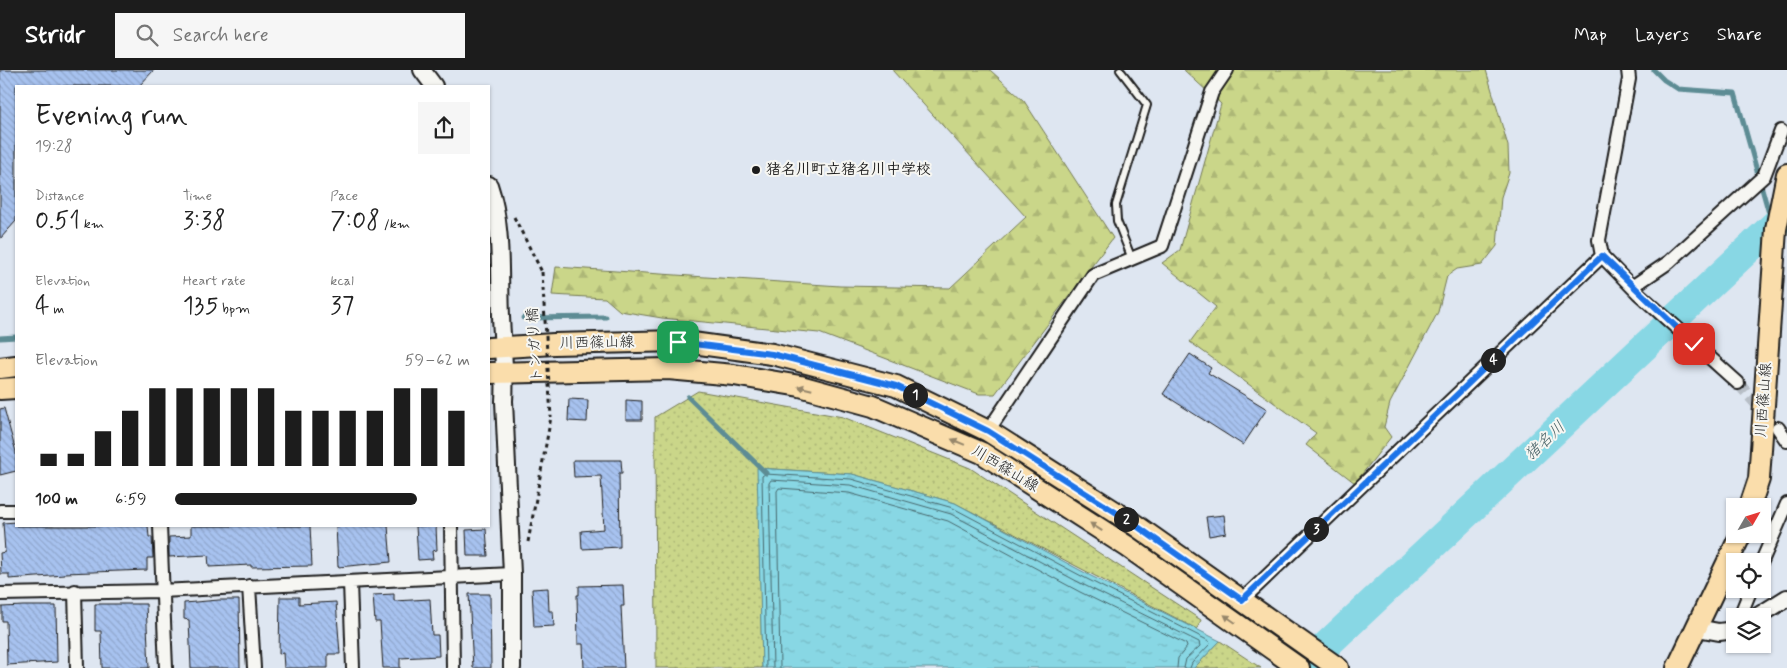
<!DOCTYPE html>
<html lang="en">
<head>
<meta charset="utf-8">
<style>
  :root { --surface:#fff; --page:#f6f6f6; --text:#222; --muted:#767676; --accent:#1c1c1c }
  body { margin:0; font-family:Mynerve,"Klee One",sans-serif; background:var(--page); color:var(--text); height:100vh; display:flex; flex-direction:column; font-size:19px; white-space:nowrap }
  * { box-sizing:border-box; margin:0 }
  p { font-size:16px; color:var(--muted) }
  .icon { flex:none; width:28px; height:28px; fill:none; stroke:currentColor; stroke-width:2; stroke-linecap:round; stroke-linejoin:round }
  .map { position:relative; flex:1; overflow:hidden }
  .side { position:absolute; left:15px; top:15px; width:475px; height:442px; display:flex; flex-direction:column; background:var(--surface); border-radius:0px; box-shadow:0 1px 4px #0004 }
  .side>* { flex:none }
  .needle { width:32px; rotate:51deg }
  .fabs { position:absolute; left:1726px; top:428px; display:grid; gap:10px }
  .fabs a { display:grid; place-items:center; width:45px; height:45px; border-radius:0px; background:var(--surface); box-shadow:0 1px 4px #0004; font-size:25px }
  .pin { position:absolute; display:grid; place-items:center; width:42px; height:42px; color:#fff; margin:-21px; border-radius:10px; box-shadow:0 2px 8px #0006 }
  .km { position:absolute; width:25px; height:25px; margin:-12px; border-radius:50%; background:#222; color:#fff; font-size:14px; line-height:25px; text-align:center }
  .round { display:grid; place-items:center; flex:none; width:52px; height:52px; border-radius:0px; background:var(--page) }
  .headline { display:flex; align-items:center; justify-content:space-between; height:85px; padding:0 20px }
  h1 { font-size:28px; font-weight:600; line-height:38px }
  .figures { display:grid; grid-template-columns:repeat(3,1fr); gap:8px; height:85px; padding:5px 20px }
  .figures div { display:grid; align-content:center }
  .figures b { font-size:25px; font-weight:600 }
  .figures small { font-size:14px; font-weight:400 }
  .figures p { font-size:14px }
  .chart { height:140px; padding:10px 20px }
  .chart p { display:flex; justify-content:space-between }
  .chart svg { width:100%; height:90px; margin-top:5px; stroke:var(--accent); stroke-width:6 }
  ul { padding:0 20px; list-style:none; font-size:16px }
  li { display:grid; grid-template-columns:80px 60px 1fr; align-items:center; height:38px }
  li i { height:12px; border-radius:6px; background:var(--accent) }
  header { display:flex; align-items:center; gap:30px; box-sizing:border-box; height:70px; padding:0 25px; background:var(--accent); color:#fff }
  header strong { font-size:24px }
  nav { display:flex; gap:28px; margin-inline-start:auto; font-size:18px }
  .search { width:350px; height:45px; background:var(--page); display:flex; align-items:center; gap:12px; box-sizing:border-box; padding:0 18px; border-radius:0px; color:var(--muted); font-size:19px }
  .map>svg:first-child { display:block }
</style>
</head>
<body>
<header>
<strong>Stridr</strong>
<div class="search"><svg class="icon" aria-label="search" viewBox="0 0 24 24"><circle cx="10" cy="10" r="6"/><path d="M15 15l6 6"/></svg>Search here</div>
<nav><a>Map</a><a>Layers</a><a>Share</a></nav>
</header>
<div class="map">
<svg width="1787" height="598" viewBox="0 0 1787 598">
  <defs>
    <pattern id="grass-dots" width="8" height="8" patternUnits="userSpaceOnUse" patternTransform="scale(1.25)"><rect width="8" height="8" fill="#cad689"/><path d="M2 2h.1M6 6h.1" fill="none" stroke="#adb776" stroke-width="1.8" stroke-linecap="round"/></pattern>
    <pattern id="forest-firs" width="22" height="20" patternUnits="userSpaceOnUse" patternTransform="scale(1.25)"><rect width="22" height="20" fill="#cad689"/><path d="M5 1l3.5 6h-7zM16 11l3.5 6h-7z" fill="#adb776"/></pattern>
    <pattern id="water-ripples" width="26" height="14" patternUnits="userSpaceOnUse" patternTransform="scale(1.25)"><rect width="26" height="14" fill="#88d7e4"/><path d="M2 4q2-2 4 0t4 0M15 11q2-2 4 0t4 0" fill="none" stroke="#75b8c3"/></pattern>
    <pattern id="building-back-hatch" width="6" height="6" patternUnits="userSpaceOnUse" patternTransform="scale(1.25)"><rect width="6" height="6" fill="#a7c2ef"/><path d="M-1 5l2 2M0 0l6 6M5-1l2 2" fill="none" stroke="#8fa6cc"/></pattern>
  </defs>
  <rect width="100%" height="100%" fill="#dee6f1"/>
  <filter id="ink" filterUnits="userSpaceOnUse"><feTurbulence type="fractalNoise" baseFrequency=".02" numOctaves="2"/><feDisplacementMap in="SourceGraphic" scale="10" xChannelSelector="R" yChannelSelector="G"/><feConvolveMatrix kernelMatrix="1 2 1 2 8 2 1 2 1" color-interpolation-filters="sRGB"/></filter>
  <g filter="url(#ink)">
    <path fill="url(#grass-dots)" stroke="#737952" d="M698,321l145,26 127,51 231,152 -4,9 -242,-126 -103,-29 -94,-6 4,200h-106l-1,-251z
      M1220,571l41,27h-67z"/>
    <path fill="url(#forest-firs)" stroke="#737952" d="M892,0h98l34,31 89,137 -118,156h-16l-160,-61 -157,-15 -42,-7 -15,-13 -53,-3 4,-28 284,19 110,2 76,-71z
      M1184,0h302l22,76 1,27 -8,24 -4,49 -15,19 -25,4 -10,7 -9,36 -48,91 -6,24 7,10 -36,46 -49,-38 10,-12 -126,-91 26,-35 -54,-44 18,-13 41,-146z"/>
    <path fill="url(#water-ripples)" stroke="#5d8c94" d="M757,398l95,6 103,29 134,72 131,66 -26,27h-432z"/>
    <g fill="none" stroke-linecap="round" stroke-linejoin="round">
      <path stroke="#47676c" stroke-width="1" d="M766,598l-4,-192 3,-2 86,5 102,29 134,71 122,62 1,3 -18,19 -2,5
        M773,598l-4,-185 2,-3 79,5 101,29 133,71 115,57 1,4 -14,13 -2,9
        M780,598l-3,-177 2,-3 70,5 99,28 132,71 106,52 1,3 -9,11 -1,10"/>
      <path stroke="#5d8c94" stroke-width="5" d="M1654,0l10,10 14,9 57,4 35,124
        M523,248l83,-1
        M0,268l16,-1
        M688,327l78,76"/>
      <path stroke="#88d7e4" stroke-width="29" d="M1302,598l485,-455"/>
    </g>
    <path fill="url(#building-back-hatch)" stroke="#1c1c1c" d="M0,0h154l-15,16h-123v135l-16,18z
      M1190,284l21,14 -3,5 59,36 -24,36 -80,-51z
      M569,329l19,1 -1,22 -19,-1z
      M626,330l16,1v19h-16z
      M4,338l12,44v19l-16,4v-66z
      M573,390h48l1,13h-3l1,74 -38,2 -1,-18 23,-2 -3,-53 -27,1z
      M1224,445l2,18 -17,3 -3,-19z
      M16,452v4h132l1,11h3l1,21h-6v12l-82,3v2l-56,4v-5h-8l-1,-21 5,-1 -2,-29z
      M191,456h119l2,40 -61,1v-2l-42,2 -1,-12 -39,2v-20l22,-1z
      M336,456h52l3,36 -53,5z
      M416,456h20l1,24 -5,1 1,8 -15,1z
      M486,459l2,27h-21l-1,-26z
      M623,515l1,21h-3l3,62h-40l-1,-24h-5l-1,-49h2v-9z
      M548,518l1,23h4l1,15 -20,1 -2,-38z
      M394,524v7l36,-2 2,36h6l1,21 -39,2v10h-17l-3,-46h-5l-2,-27z
      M469,524h21l1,74h-18z
      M280,527h19v7l37,-2 4,52h-12v14h-44l-1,-15 -4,1z
      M219,530h20l1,68h-49l-2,-48 -5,-1v-16z
      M95,534h51l3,64h-47l-1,-37h-6z
      M23,536h33l1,56 -50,3 -1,-44h-4v-14z"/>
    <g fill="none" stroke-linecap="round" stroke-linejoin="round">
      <path stroke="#b7bec6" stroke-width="12" stroke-dasharray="12 6" stroke-linecap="butt" d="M1738,313l40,45"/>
      <g stroke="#1c1c1c" stroke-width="10">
        <path id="service" d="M1120,0l27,35 -31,100 1,16 15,38"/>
      </g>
      <g stroke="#1c1c1c" stroke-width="16">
        <path id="minor" d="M1628,0l1,9 -30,161 3,16 36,37 100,90
          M1632,217l37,-25 95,-86 17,-45
          M1778,358l9,13
          M988,361l105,-156 69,-29 50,-154 15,-22
          M0,441h16
          M160,456l6,142
          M451,456l2,142
          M1762,491l25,-57
          M350,512l3,86
          M249,516l5,82
          M75,521l2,77
          M0,524l161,-3 351,-17
          M1242,530l360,-344
          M1740,546l11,-27"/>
      </g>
      <g stroke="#1c1c1c" stroke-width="20">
        <path id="tertiary" d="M422,0l12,16
          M489,115c14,41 10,88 12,131 1,28 5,56 3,85l8,173v94
          M1758,546l29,-18
          M1697,558l22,4 16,-2"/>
      </g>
      <g stroke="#1c1c1c" stroke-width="24">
        <path id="primary" d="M489,278l65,-4 124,-3 94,13 124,32 92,45 143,91 207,146
          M0,298l16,-2
          M489,303l179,-4 66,6 66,11 73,20 109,47 146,94 171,121
          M0,319l16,-1
          M1750,436l9,-27 17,-250 11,-55
          M1677,598l64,-134"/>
      </g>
      <path stroke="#1c1c1c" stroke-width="3" stroke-dasharray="4 4" stroke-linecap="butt" d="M514,147l28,55
        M528,472l23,-125"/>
      <use href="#service" stroke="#f6f6f2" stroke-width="6"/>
      <use href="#minor" stroke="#f6f6f2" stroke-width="12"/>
      <use href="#tertiary" stroke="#f6f6f2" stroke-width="16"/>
      <use href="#primary" stroke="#faddab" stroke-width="20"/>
      <path stroke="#1c1c1c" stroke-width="3" stroke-dasharray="4 4" stroke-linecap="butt" d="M542,202l9,145"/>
    </g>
    <defs><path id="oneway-solid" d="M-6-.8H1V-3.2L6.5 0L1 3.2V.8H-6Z" transform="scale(1.25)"/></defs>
    <g fill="#96866b">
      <use href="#oneway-solid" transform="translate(805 318) rotate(-166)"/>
      <use href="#oneway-solid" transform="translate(958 372) rotate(-157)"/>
      <use href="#oneway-solid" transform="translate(1096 457) rotate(-147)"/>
      <use href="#oneway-solid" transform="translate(1230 549) rotate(-145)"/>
    </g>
  </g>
  <g fill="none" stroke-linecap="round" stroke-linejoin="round" filter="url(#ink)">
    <g stroke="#fff" stroke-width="10">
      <path id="route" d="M678,272l94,12 124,32 92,45 143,91 111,78 360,-344 92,88"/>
    </g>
    <use href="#route" stroke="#1a73e8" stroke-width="6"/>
  </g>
  <circle fill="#1c1c1c" stroke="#f6f6f2" stroke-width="2" cx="756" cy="100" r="5"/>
  <g text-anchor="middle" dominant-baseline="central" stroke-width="4" stroke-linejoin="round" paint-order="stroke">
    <g font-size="15" font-weight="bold" fill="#1c1c1c" stroke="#f6f6f2" text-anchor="start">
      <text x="766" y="100">猪名川町立猪名川中学校</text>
    </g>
    <g font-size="15" fill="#1c1c1c" stroke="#f6f6f2">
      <text transform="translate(597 273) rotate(-1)">川西篠山線</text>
      <text transform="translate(535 275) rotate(-94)">トンガリ橋</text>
      <text transform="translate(1764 330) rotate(-86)">川西篠山線</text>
      <text transform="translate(1005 399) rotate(31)">川西篠山線</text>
    </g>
    <g font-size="16" font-style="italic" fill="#425d62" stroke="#f6f6f2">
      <text transform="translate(1545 371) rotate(-43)">猪名川</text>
    </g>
  </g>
</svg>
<div class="fabs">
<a><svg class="needle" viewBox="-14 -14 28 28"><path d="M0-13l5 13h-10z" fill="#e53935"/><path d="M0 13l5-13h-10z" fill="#767676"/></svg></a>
<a><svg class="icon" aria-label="locate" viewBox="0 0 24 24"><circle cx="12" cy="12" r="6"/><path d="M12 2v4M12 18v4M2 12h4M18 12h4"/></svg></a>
<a><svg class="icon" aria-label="layers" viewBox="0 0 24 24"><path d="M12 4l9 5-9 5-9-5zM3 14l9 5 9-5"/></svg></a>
</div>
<div class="pin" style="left:678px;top:272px;background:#1e9e55"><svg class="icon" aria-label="arrive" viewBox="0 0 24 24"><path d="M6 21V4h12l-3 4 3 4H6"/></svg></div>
<div class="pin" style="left:1694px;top:274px;background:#d93025"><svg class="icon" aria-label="check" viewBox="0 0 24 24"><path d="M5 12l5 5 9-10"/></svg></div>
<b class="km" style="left:915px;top:325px">1</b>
<b class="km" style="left:1126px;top:449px">2</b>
<b class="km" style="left:1316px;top:459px">3</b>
<b class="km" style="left:1493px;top:290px">4</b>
<section class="side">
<div class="headline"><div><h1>Evening run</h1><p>19:28</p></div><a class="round"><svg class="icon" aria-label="share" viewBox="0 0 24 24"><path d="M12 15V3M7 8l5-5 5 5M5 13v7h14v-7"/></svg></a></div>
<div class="figures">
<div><p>Distance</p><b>0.51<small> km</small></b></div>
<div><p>Time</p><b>3:38</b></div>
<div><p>Pace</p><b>7:08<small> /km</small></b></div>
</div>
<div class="figures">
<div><p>Elevation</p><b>4<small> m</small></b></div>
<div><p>Heart rate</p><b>135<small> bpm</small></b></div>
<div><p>kcal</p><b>37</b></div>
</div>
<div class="chart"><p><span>Elevation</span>59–62 m</p>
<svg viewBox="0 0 160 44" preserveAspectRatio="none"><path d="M5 44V38M15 44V38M25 44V27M35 44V17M45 44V6M55 44V6M65 44V6M75 44V6M85 44V6M95 44V17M105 44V17M115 44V17M125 44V17M135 44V6M145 44V6M155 44V17"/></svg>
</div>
<ul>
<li><b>100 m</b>6:59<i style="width:82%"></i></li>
</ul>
</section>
</div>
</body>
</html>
